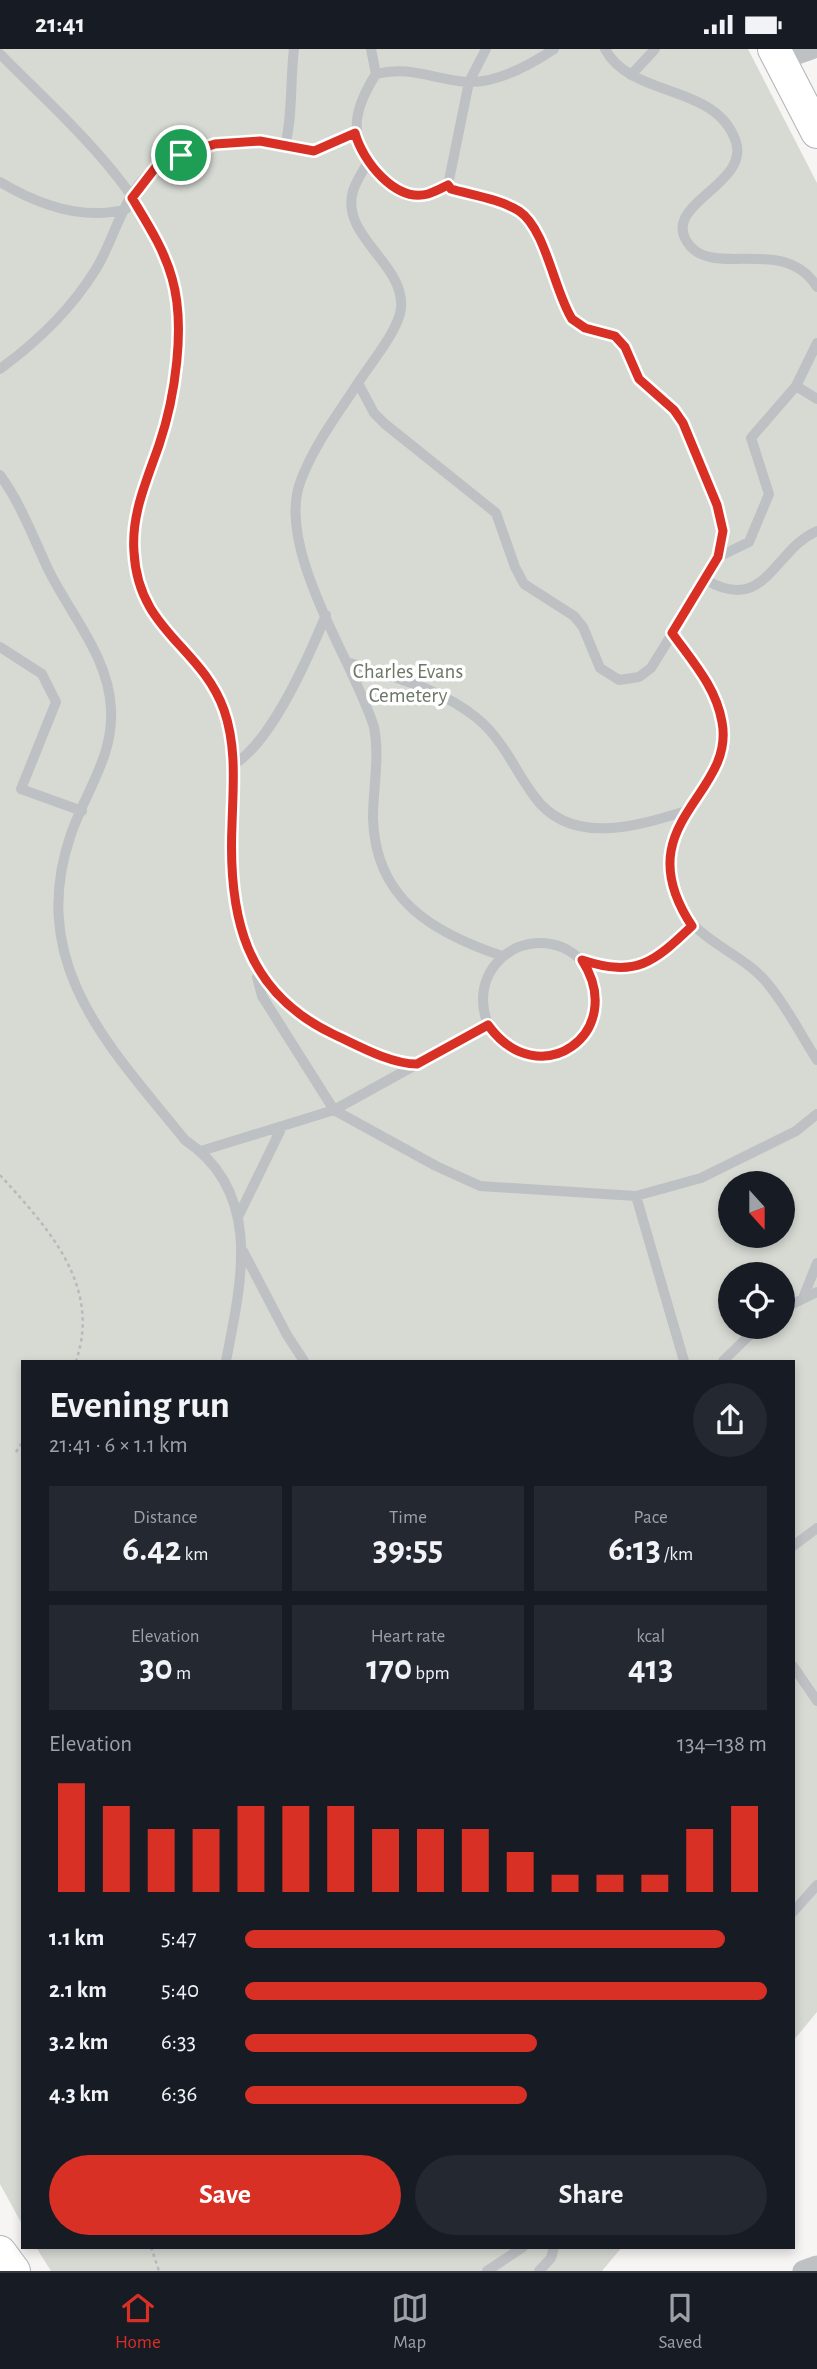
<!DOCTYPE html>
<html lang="en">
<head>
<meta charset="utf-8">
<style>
  :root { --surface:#171b24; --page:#242831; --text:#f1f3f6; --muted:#9ea1a6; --line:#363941; --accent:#d93025 }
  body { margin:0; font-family:"Alegreya Sans",sans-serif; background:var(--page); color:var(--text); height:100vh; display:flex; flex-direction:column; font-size:26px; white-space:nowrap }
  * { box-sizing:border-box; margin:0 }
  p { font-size:23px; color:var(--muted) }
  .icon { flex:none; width:38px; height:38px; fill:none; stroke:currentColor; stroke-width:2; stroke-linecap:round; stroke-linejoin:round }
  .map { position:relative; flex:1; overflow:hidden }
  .sheet { position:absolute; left:21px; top:1311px; width:774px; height:889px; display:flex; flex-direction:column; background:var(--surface); border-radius:0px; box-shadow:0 4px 10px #0003 }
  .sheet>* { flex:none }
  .needle { width:46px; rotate:159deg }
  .tools { position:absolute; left:718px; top:1122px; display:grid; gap:14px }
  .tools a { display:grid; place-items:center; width:77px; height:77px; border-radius:50%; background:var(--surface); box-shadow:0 4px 10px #0003; font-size:35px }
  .pin { position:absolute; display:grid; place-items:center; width:60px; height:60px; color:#fff; margin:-30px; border:4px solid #fff; border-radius:50%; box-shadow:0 2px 7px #0007 }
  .round { display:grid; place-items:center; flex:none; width:74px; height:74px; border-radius:37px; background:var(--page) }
  .summary { display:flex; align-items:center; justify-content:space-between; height:119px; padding:0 28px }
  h1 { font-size:38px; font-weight:600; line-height:52px }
  .metrics { display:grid; grid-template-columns:repeat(3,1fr); gap:10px; height:119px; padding:7px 28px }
  .metrics div { display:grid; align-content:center; border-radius:0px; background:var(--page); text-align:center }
  .metrics b { font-size:35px; font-weight:600 }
  .metrics small { font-size:19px; font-weight:400 }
  .metrics p { font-size:19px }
  .chart { height:196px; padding:14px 28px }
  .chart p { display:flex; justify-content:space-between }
  .chart svg { width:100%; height:126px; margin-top:7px; stroke:var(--accent); stroke-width:6 }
  .action { display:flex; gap:14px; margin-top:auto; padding:14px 28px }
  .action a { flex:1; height:80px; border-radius:42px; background:var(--accent); color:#fff; font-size:28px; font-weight:600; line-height:80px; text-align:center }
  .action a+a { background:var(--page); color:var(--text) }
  ul { padding:0 28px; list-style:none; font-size:23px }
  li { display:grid; grid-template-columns:112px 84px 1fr; align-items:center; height:52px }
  li i { height:18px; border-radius:9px; background:var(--accent) }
  .status { display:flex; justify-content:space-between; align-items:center; height:49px; padding:0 35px; background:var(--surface); direction:ltr }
  .status svg { height:19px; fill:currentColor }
  .tabs { display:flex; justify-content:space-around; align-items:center; height:98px; border-top:2px solid var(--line); background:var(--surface); font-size:19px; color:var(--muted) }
  .tabs a { display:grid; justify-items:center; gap:4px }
  .tabs .selected { color:var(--accent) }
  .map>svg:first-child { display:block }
</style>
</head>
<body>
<div class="status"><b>21:41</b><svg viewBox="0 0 49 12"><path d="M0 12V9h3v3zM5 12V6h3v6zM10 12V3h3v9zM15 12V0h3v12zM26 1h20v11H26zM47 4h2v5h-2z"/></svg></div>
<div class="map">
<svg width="817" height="2222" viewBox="0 0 817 2222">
  <rect width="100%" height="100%" fill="#f6f5f3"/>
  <path fill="#d6dad3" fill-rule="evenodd" d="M0,0h748l69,134v1829l-24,29v-680h-770v865l-23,-42zM730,1134h52v52h-52zM730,1225h52v53h-52z
    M36,2198h586l-20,24h-551z"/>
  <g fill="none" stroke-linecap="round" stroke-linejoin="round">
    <g stroke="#afb4b6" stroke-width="34">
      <path id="primary" d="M774,0l43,83
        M0,2203l14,19"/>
    </g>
    <path stroke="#b7babc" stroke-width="2.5" stroke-dasharray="3.5 3.5" stroke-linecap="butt" d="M0,1126c47,52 102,110 76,186
      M16,1403l7,-11
      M151,2198l8,24"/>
    <path stroke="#bdc1c4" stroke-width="10" d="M371,0l5,25c-19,30 -28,56 -8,88 -5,9 -12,19 -15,29 -13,46 52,72 48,117 -2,22 -31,56 -43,75l16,30 11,11 111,89 19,54 9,17 50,32 9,11 17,41 19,12 20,-3 12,-9 62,-100 10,-25 -2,-23 -38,-97 -9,-13 -35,-31 -14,-32 -10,-11 -30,-8 -13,-9 -41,-95 -12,-13 -14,-6 -54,-16 -3,-4 21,-103 17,-33
      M605,0c27,50 112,34 131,93 14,44 -82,64 -45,105 27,29 95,-11 126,40
      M0,5c63,64 147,134 172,224 15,50 2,111 -11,161 -11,38 -29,71 -27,112 2,79 67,95 90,160 14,39 7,79 8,120 0,89 13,161 100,202 24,12 58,32 85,31
      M376,25c33,-9 60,6 92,8 30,1 62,-17 86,-33
      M631,26l24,-26
      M285,97c8,-32 5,-65 9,-97
      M368,113c29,28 40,42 80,23
      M0,133c37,22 83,39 126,27
      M0,320c37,-27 72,-61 96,-100 20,-32 29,-84 64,-104 29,-17 69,-28 103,-24 15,3 38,13 53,9 13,-3 27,-12 39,-17
      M358,334c-20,31 -44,62 -57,97 -27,67 52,180 73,247 6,31 -1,60 -1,91 2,82 61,115 129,138
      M796,337l21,13
      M0,426c21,29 33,62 48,94 22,45 61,88 63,140 3,46 -25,82 -40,125 -45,131 39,213 114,306 79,53 56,143 41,221
      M718,508l31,-15 20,-48 -18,-56 45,-52 21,-43
      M706,531c60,35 68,-31 111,-49
      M672,584c15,21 35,42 44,67 30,82 -61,103 -43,188 11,51 66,60 95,96 19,23 33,51 49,76
      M0,598l42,27 14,28 -35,87 61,22
      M347,613c45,15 94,26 131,57 26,22 36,50 56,77 36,51 104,30 152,15
      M233,716c39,-23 76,-109 93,-150
      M483 951a57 57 0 1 1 114 0a57 57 0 1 1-114 0Z
      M582,911c55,18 71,2 110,-34
      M257,928l5,19 72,114 102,56 44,20 156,10 65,-18 95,-47 21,-17
      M201,1102l133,-41 154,-85
      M636,1147l48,165
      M239,1166l42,-86
      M243,1202l44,84 17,26
      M803,1249l14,-35
      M782,1260l35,-17
      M723,1312l35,-34
      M793,1497l24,-18
      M793,1617l24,35
      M793,1863l24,-27
      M487,2222l36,-24
      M539,2222l12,-13 3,-11"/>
    <path stroke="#bdc1c4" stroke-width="21" d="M780,11l31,-11
      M803,2222l14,-5"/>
    <use href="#primary" stroke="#fff" stroke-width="32"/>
  </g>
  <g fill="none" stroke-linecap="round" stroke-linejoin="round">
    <g stroke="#fff" stroke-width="14">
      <path id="route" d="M355,84c7,27 40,70 73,61 7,-2 14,-6 20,-9l3,4c21,6 49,10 68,22 27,18 35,80 53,108l13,9 30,8 10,11 14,32 35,31 9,13 34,82 6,26 -5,26 -46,76c20,28 44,54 50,89 14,74 -98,101 -30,204 -38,36 -55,52 -110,34 47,73 -43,136 -94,65l-71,39c-27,0 -60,-19 -84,-30 -88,-42 -105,-118 -101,-209 1,-38 5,-78 -8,-115 -23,-64 -86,-79 -90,-158 -3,-38 13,-72 25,-107 16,-47 27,-119 13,-167 -8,-29 -25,-55 -40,-80l24,-31 25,-12 34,-11 45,-3 54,10z"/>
    </g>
    <use href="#route" stroke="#d93025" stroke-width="9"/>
  </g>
  <g text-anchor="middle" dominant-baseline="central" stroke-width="7" stroke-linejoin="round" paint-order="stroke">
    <g font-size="21" fill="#6c7867" stroke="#fff">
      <text x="408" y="622">Charles Evans<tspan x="408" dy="24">Cemetery</tspan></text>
    </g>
  </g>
</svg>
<div class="tools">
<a><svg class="needle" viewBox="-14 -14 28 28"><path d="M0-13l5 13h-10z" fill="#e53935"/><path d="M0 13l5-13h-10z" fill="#9ea1a6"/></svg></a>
<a><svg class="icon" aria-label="locate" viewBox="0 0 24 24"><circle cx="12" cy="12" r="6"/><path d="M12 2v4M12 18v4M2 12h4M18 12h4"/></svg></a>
</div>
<div class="pin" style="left:181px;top:106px;background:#1e9e55"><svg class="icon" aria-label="arrive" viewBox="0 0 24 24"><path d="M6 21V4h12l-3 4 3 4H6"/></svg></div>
<section class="sheet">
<div class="summary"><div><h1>Evening run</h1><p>21:41 · 6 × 1.1 km</p></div><a class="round"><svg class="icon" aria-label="share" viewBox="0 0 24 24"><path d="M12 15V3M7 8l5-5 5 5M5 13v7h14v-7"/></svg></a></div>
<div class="metrics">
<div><p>Distance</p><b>6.42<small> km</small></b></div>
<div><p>Time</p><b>39:55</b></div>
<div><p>Pace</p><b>6:13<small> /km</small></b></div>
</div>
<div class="metrics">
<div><p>Elevation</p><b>30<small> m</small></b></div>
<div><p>Heart rate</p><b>170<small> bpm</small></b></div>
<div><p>kcal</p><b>413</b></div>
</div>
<div class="chart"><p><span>Elevation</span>134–138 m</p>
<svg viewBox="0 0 160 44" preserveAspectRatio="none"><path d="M5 44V6M15 44V14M25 44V22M35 44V22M45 44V14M55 44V14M65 44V14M75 44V22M85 44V22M95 44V22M105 44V30M115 44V38M125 44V38M135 44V38M145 44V22M155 44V14"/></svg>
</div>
<ul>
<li><b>1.1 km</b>5:47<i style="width:92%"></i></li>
<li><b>2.1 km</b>5:40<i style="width:100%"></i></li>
<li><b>3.2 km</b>6:33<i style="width:56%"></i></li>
<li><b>4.3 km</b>6:36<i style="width:54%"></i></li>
</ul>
<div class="action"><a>Save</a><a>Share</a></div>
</section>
</div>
<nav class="tabs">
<a class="selected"><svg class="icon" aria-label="home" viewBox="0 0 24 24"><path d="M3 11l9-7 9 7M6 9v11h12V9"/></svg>Home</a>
<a><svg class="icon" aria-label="map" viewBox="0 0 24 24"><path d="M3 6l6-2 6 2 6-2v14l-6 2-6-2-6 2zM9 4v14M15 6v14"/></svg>Map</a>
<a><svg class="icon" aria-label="saved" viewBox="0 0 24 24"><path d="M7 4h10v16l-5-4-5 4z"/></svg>Saved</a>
</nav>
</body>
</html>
